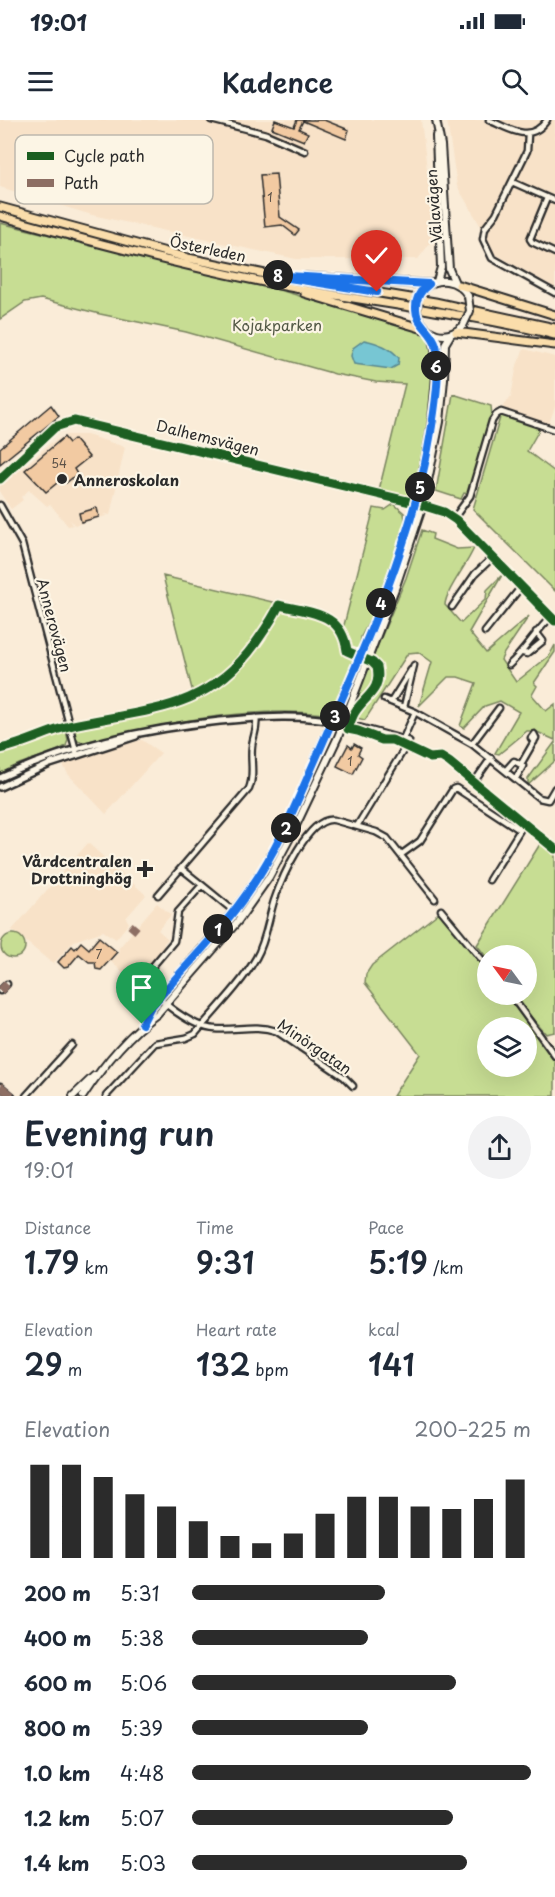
<!DOCTYPE html>
<html lang="en">
<head>
<meta charset="utf-8">
<style>
  :root { --surface:#fff; --page:#f2f2f3; --text:#1f2937; --muted:#747a83; --accent:#2b2b2b }
  body { margin:0; font-family:"Playpen Sans",sans-serif; background:var(--page); color:var(--text); height:100vh; display:flex; flex-direction:column; font-size:22px; white-space:nowrap }
  * { box-sizing:border-box; margin:0 }
  p { font-size:20px; color:var(--muted) }
  .icon { flex:none; width:33px; height:33px; fill:none; stroke:currentColor; stroke-width:2; stroke-linecap:round; stroke-linejoin:round }
  .map { position:relative; height:976px; overflow:hidden }
  .sheet { display:flex; flex-direction:column; background:var(--surface); flex:1 }
  .sheet>* { flex:none }
  .needle { width:39px; rotate:303deg }
  .buttons { position:absolute; left:477px; top:825px; display:grid; gap:12px }
  .buttons a { display:grid; place-items:center; width:60px; height:60px; border-radius:50%; background:var(--surface); box-shadow:0 6px 24px #0002; font-size:30px }
  .pin { position:absolute; display:grid; place-items:center; width:51px; height:51px; color:#fff; margin:-62px -26px; border-radius:50% 50% 50% 0; rotate:-45deg; box-shadow:0 0 6px #0007 }
  .pin .icon { rotate:45deg }
  .km { position:absolute; width:30px; height:30px; margin:-15px; border-radius:50%; background:#222; color:#fff; font-size:16px; line-height:30px; text-align:center }
  .round { display:grid; place-items:center; flex:none; width:63px; height:63px; border-radius:32px; background:var(--page) }
  .head { display:flex; align-items:center; justify-content:space-between; height:102px; padding:0 24px }
  h1 { font-size:33px; font-weight:600; line-height:45px }
  .figures { display:grid; grid-template-columns:repeat(3,1fr); gap:9px; height:102px; padding:6px 24px }
  .figures div { display:grid; align-content:center }
  .figures b { font-size:30px; font-weight:600 }
  .figures small { font-size:16px; font-weight:400 }
  .figures p { font-size:16px }
  .chart { height:168px; padding:12px 24px }
  .chart p { display:flex; justify-content:space-between }
  .chart svg { width:100%; height:108px; margin-top:6px; stroke:var(--accent); stroke-width:6 }
  ul { padding:0 24px; list-style:none; font-size:20px }
  li { display:grid; grid-template-columns:96px 72px 1fr; align-items:center; height:45px }
  li i { height:15px; border-radius:8px; background:var(--accent) }
  .status { display:flex; justify-content:space-between; align-items:center; height:42px; padding:0 30px; background:var(--surface); direction:ltr }
  .status svg { height:16px; fill:currentColor }
  header { display:flex; justify-content:space-between; align-items:center; height:78px; padding:0 24px; background:var(--surface); font-size:27px; font-weight:600 }
  .map>svg:first-child { display:block }
</style>
</head>
<body>
<div class="status"><b>19:01</b><svg viewBox="0 0 49 12"><path d="M0 12V9h3v3zM5 12V6h3v6zM10 12V3h3v9zM15 12V0h3v12zM26 1h20v11H26zM47 4h2v5h-2z"/></svg></div>
<header><svg class="icon" aria-label="menu" viewBox="0 0 24 24"><path d="M4 6h16M4 12h16M4 18h16"/></svg>Kadence<svg class="icon" aria-label="search" viewBox="0 0 24 24"><circle cx="10" cy="10" r="6"/><path d="M15 15l6 6"/></svg></header>
<div class="map">
<svg width="555" height="976" viewBox="0 0 555 976">
  <rect width="100%" height="100%" fill="#faecd8"/>
  <filter id="ink" filterUnits="userSpaceOnUse"><feTurbulence type="fractalNoise" baseFrequency=".0167" numOctaves="2"/><feDisplacementMap in="SourceGraphic" scale="12" xChannelSelector="R" yChannelSelector="G"/><feConvolveMatrix kernelMatrix="1 2 1 2 8 2 1 2 1" color-interpolation-filters="sRGB"/></filter>
  <g filter="url(#ink)">
    <path fill="#f8e2c8" d="M0,0h421l10,82v40l-13,17h-122l-204,-44 -92,-28z
      M447,0h108v168l-70,-40 -5,-14v-9l-23,-39z
      M524,229l31,8v50l-7,19 -47,-16 10,-14 6,-31z
      M66,315h21l38,12 -15,68 -5,-1 1,2 -31,9 -5,-5 3,5 -5,1 -18,-22 -3,2 -18,-16 -8,7 2,3 -12,9 -11,-16v-9l14,-11 2,1 35,-31z
      M142,620l19,13 -55,61 -38,-40 -6,-11 61,-19z
      M88,723l58,52 -20,23 3,5 -13,16 -13,-8 -29,10 -21,23 -41,-34z
      M157,783l14,12 -13,15 10,9 -5,5 4,3 -31,36 -25,-21 9,-11 -2,-2z"/>
    <path fill="#c7dd93" stroke="#79845f" stroke-width="1.5" fill-rule="evenodd" d="M0,103l283,68 144,43 8,17 -1,17 -8,70 -12,53 -6,5 -29,-6 26,-106 -29,-2 -41,-8 -149,-42 -86,-18 -59,-15 -16,3 -25,17z
      M453,274l38,12 1,10 -23,78 -5,-1 -3,6 -25,-8z
      M501,294l37,12 1,4 -12,21 28,21v119l-82,-82z
      M394,384l10,9 2,12 -34,91 -11,21 -1,12 -29,63 -5,2c-80,-8 -163,9 -241,28l-8,-1 -7,-17 48,-11 51,-7 25,-9 -31,-121 156,37 24,16 31,-121 11,2z
      M422,410l11,4 -1,5 25,10 17,-1c-7,17 -28,42 -29,57l16,18 25,-24 1,-9 15,-15 -33,57 17,21 43,-37 -25,37 -3,7 15,22 33,-26 6,-11v7l-21,31 3,3 -5,9 14,16 9,-7v36l-20,-9h-8l-28,23 -4,-1 24,-41 -19,-11 -15,5 -21,22 -4,-2 16,-43 -18,-6h-10l-29,29 13,-44 -14,-10 -10,1 -43,67 -8,-2 -2,3 -4,-3 -1,-6 56,-134z
      M65,606l3,14 -2,6c-21,13 -50,14 -66,30v-28z
      M555,622v19l-27,24v-6z
      M542,721l13,11v180l-9,2 -34,-39 14,-1v-38h-38l-1,2 -10,-13z
      M441,791l46,60 1,23 18,1 33,42 16,25v34h-162l27,-42 -55,-71 1,-9 6,-9zM488,908h38v38h-38z
      M1 826a12 12 0 1 1 24 0a12 12 0 1 1-24 0Z"/>
    <path fill="#77c6d3" stroke="#598890" stroke-width="1.5" d="M364,220c14,3 26,7 35,18l-1,7 -7,4 -37,-5 -3,-8 2,-8z"/>
    <path fill="#f2caa2" stroke="#2b2b2b" stroke-width="1.5" d="M275,0l19,7 3,-7h27l25,10 -3,9 -43,-18 -4,8 9,4 -4,8 -32,-13z
      M276,54l4,43 19,13 -4,5 -13,-10 -17,2 -5,-52z
      M51,285l8,11 -59,48v-16z
      M64,317l5,6 5,-4 15,18 -15,12 3,5 -11,9 -4,-4 -16,13 -21,-22z
      M97,388l2,9 -18,5 -2,-9z
      M354,624l7,4 -3,6 4,3 -9,17 -16,-8 11,-21 4,3z
      M99,817l18,15 -16,18 -5,-1 -1,-7h-6l-10,-8 -11,13 -4,1 -6,-6 14,-16 3,3 6,-7 8,7z"/>
    <g fill="none" stroke-linecap="round" stroke-linejoin="round">
      <g stroke="#2b2b2b" stroke-width="9">
        <path id="minor" d="M211,0l55,14 39,17
          M489,0c21,9 41,24 58,0
          M528,14l-1,17 -31,63 -11,14 -2,11 9,19 63,35
          M512,62l43,19
          M547,78l-17,41 2,3 23,11
          M0,359l55,-52 19,-6 341,82 29,9 12,8 99,101
          M0,385l22,39 55,211
          M454,398l16,-22 22,-75 4,-6 5,-3 54,18
          M452,487l23,-33 17,-16
          M485,512l36,-45
          M523,533l4,1 16,-13 -7,-9
          M509,545c16,-14 26,-33 42,-48
          M384,579l31,13
          M391,582l20,-32
          M404,587l10,-42
          M344,603l65,18 -52,85
          M403,619l12,-27 57,32 67,54 9,2 7,-12
          M472,624l27,-36
          M521,644l15,-26 -2,-4 -3,4 3,4
          M506,650l8,-9 9,5 -7,12
          M477,658l14,-20
          M402,734l18,-13 33,-52 3,-1 64,42 -31,50
          M182,749l20,16
          M158,775l91,-106c6,-14 1,-28 3,-43 1,-10 6,-18 4,-28
          M441,790l47,57
          M241,797l-39,-32 -24,27 -4,29 -28,33 -1,9c12,17 48,45 70,46 21,2 40,-5 61,2l68,46 9,9
          M0,871l7,-7
          M510,874l45,62
          M0,966l12,10
          M26,976l46,-51
          M106,976l49,-53 31,-5 9,-4c20,-24 45,-48 61,-76 10,-17 12,-38 18,-57 7,-21 34,-85 60,-81l42,12 11,6 48,61"/>
      </g>
      <g stroke="#2b2b2b" stroke-width="10">
        <path id="tertiary" d="M0,658c70,-33 143,-49 220,-57 42,-4 82,-7 124,2
          M0,667l50,-23 86,-28"/>
      </g>
      <g stroke="#2b2b2b" stroke-width="10">
        <path id="secondary" d="M436,0l5,25 8,124 6,14
          M436,16l5,131 -4,14
          M422,170c15,-14 35,-12 46,6
          M417,195c9,20 29,27 46,11
          M143,904l7,-16c38,-45 81,-87 112,-137 23,-36 38,-76 55,-115 49,-113 107,-231 117,-356 2,-23 5,-46 -3,-68
          M73,976l21,-20
          M83,976c19,-29 46,-62 74,-82l81,-93 31,-44 22,-41 47,-99 58,-151 27,-81 17,-83 4,-43 1,-35 6,-10"/>
      </g>
      <g stroke="#2b2b2b" stroke-width="11">
        <path id="primary" d="M0,87l188,51 82,17 165,27 120,26
          M0,96c88,25 175,48 264,66 97,20 195,29 291,53
          M306,157l123,7
          M459,165l96,30
          M304,173l123,37
          M456,212l99,13"/>
      </g>
      <use href="#minor" stroke="#fcf5e5" stroke-width="4.5"/>
      <use href="#tertiary" stroke="#fcf5e5" stroke-width="5"/>
      <use href="#secondary" stroke="#fcf5e5" stroke-width="6"/>
      <use href="#primary" stroke="#faddab" stroke-width="7"/>
      <g stroke="#2b2b2b" stroke-width="10" stroke-linecap="butt">
        <path id="secondary-bridge" d="M417,195v-16l5,-9
          M463,206l7,-15 -2,-15"/>
      </g>
      <use href="#secondary-bridge" stroke="#fcf5e5" stroke-width="6"/>
      <path stroke="#8d6e63" stroke-width="8" stroke-dasharray="15 8" stroke-linecap="butt" d="M130,805l7,6
        M0,871l7,-7
        M0,966l12,10"/>
      <g stroke="#fcf5e5" stroke-width="13">
        <path id="cycleway" d="M0,359l55,-52 19,-6 341,82 29,9 12,8 99,101
          M0,629c24,-5 46,-17 69,-23 75,-17 136,-13 186,-82 9,-13 18,-25 24,-39 32,8 63,7 68,46l25,11 5,5c5,24 -11,28 -22,45 -3,5 -5,11 -7,17l10,2 24,9h10l38,18 11,-1 8,5 106,87"/>
      </g>
      <use href="#cycleway" stroke="#1b5e20" stroke-width="9"/>
    </g>
  </g>
  <g fill="none" stroke-linecap="round" stroke-linejoin="round" filter="url(#ink)">
    <g stroke="#fff" stroke-width="12">
      <path id="route" d="M142,904l8,-16c34,-41 73,-78 102,-122 28,-41 45,-85 65,-130 43,-99 90,-200 111,-307 5,-27 14,-78 8,-104 -4,-15 -21,-21 -20,-38 0,-10 5,-17 13,-23l-159,-9 107,17"/>
    </g>
    <use href="#route" stroke="#1a73e8" stroke-width="8"/>
  </g>
  <g fill="#2b2b2b" stroke="#fcf5e5" stroke-width="2">
    <circle cx="62" cy="359" r="6"/>
    <path d="M142 740h6v6h6v6h-6v6h-6v-6h-6v-6h6z"/>
  </g>
  <g text-anchor="middle" dominant-baseline="central" stroke-width="4.5" stroke-linejoin="round" paint-order="stroke">
    <g font-size="12" fill="#5d5349">
      <text x="270" y="77">1</text>
      <text x="59" y="343">54</text>
      <text x="350" y="641">1</text>
      <text x="99" y="834">7</text>
    </g>
    <g font-size="15" fill="#2b2b2b" stroke="#fcf5e5">
      <text transform="translate(433 86) rotate(-94)">Välavägen</text>
      <text transform="translate(208 128) rotate(12)">Österleden</text>
      <text transform="translate(208 317) rotate(14)">Dalhemsvägen</text>
      <text transform="translate(55 505) rotate(75)">Annerovägen</text>
      <text transform="translate(315 926) rotate(34)">Minörgatan</text>
    </g>
    <g font-size="15" fill="#525845" stroke="#fcf5e5">
      <text x="277" y="204">Kojakparken</text>
    </g>
    <g font-size="15" font-weight="bold" fill="#2b2b2b" stroke="#fcf5e5" text-anchor="start">
      <text x="74" y="359">Anneroskolan</text>
      <text x="132" y="740" text-anchor="end">Vårdcentralen<tspan x="132" dy="17">Drottninghög</tspan></text>
    </g>
  </g>
  <rect x="15" y="15" width="198" height="69" rx="9" fill="#fcf5e5" stroke="#bdb8ad" stroke-width="1.5"/>
  <rect x="27" y="32" width="27" height="8" fill="#1b5e20"/>
  <rect x="27" y="59" width="27" height="8" fill="#8d6e63"/>
  <g font-size="16" fill="#2b2b2b">
    <text x="64" y="42">Cycle path</text>
    <text x="64" y="69">Path</text>
  </g>
</svg>
<div class="buttons">
<a><svg class="needle" viewBox="-14 -14 28 28"><path d="M0-13l5 13h-10z" fill="#e53935"/><path d="M0 13l5-13h-10z" fill="#747a83"/></svg></a>
<a><svg class="icon" aria-label="layers" viewBox="0 0 24 24"><path d="M12 4l9 5-9 5-9-5zM3 14l9 5 9-5"/></svg></a>
</div>
<div class="pin" style="left:142px;top:904px;background:#1e9e55"><svg class="icon" aria-label="arrive" viewBox="0 0 24 24"><path d="M6 21V4h12l-3 4 3 4H6"/></svg></div>
<div class="pin" style="left:377px;top:172px;background:#d93025"><svg class="icon" aria-label="check" viewBox="0 0 24 24"><path d="M5 12l5 5 9-10"/></svg></div>
<b class="km" style="left:218px;top:809px">1</b>
<b class="km" style="left:286px;top:708px">2</b>
<b class="km" style="left:335px;top:596px">3</b>
<b class="km" style="left:381px;top:483px">4</b>
<b class="km" style="left:420px;top:367px">5</b>
<b class="km" style="left:436px;top:246px">6</b>
<b class="km" style="left:278px;top:155px">8</b>
</div>
<section class="sheet">
<div class="head"><div><h1>Evening run</h1><p>19:01</p></div><a class="round"><svg class="icon" aria-label="share" viewBox="0 0 24 24"><path d="M12 15V3M7 8l5-5 5 5M5 13v7h14v-7"/></svg></a></div>
<div class="figures">
<div><p>Distance</p><b>1.79<small> km</small></b></div>
<div><p>Time</p><b>9:31</b></div>
<div><p>Pace</p><b>5:19<small> /km</small></b></div>
</div>
<div class="figures">
<div><p>Elevation</p><b>29<small> m</small></b></div>
<div><p>Heart rate</p><b>132<small> bpm</small></b></div>
<div><p>kcal</p><b>141</b></div>
</div>
<div class="chart"><p><span>Elevation</span>200–225 m</p>
<svg viewBox="0 0 160 44" preserveAspectRatio="none"><path d="M5 44V6M15 44V6M25 44V11M35 44V18M45 44V23M55 44V29M65 44V35M75 44V38M85 44V34M95 44V26M105 44V19M115 44V19M125 44V23M135 44V24M145 44V20M155 44V12"/></svg>
</div>
<ul>
<li><b>200 m</b>5:31<i style="width:57%"></i></li>
<li><b>400 m</b>5:38<i style="width:52%"></i></li>
<li><b>600 m</b>5:06<i style="width:78%"></i></li>
<li><b>800 m</b>5:39<i style="width:52%"></i></li>
<li><b>1.0 km</b>4:48<i style="width:100%"></i></li>
<li><b>1.2 km</b>5:07<i style="width:77%"></i></li>
<li><b>1.4 km</b>5:03<i style="width:81%"></i></li>
</ul>
</section>
</body>
</html>
